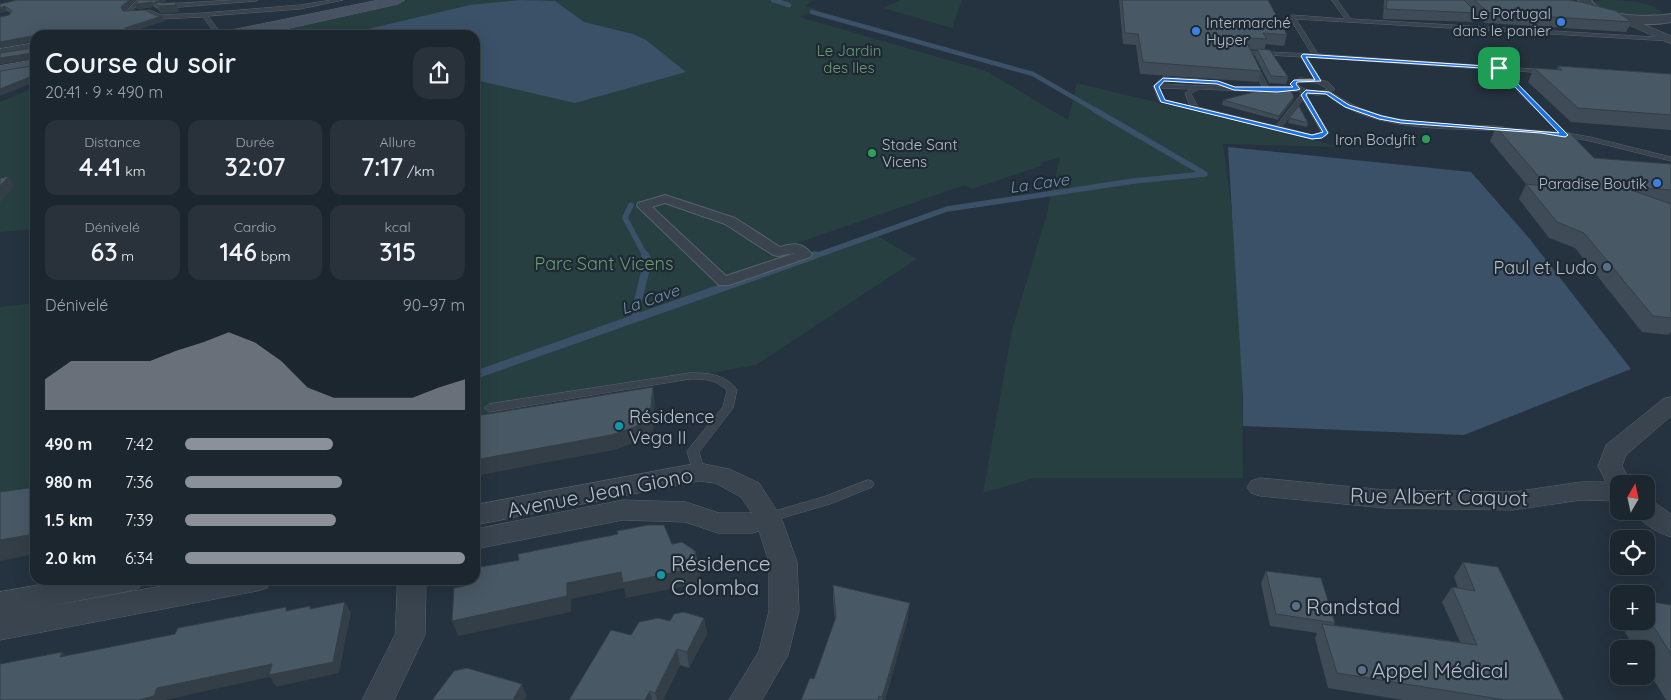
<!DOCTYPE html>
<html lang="fr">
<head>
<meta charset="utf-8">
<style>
  :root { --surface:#1c262f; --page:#29323b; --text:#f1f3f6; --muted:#a0a5aa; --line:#3a434b; --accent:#8c9099 }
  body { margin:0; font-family:Quicksand,sans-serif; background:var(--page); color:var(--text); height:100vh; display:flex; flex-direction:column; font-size:19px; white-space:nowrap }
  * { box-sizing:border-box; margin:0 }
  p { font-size:16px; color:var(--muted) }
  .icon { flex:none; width:28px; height:28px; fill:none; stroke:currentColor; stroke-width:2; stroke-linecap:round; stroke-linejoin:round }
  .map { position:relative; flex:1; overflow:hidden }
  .sheet { position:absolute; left:30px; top:30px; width:450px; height:555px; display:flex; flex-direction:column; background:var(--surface); border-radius:15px; box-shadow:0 5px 20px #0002,0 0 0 1px var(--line) }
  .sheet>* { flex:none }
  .needle { width:32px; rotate:9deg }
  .buttons { position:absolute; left:1610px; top:475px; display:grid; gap:10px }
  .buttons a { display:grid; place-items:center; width:45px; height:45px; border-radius:10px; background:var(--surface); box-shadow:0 5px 20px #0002,0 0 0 1px var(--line); font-size:25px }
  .pin { position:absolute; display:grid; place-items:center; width:42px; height:42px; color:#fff; margin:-21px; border-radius:10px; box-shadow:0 2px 8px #0006 }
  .round { display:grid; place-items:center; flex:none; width:52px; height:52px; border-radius:15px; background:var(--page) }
  .headline { display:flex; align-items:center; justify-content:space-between; height:85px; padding:0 15px }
  h1 { font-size:28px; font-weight:600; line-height:38px }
  .stats { display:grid; grid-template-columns:repeat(3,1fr); gap:8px; height:85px; padding:5px 15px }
  .stats div { display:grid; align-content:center; border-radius:12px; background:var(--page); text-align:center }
  .stats b { font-size:25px; font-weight:600 }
  .stats small { font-size:14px; font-weight:400 }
  .stats p { font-size:14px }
  .chart { height:140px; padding:10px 15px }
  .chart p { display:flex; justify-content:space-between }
  .chart svg { width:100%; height:90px; margin-top:5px; fill:var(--accent); opacity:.7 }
  ul { padding:0 15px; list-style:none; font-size:16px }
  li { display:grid; grid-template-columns:80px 60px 1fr; align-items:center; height:38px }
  li i { height:12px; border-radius:6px; background:var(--accent) }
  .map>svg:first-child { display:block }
</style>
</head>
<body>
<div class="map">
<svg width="1671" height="700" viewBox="0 0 1671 700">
  <rect width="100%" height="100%" fill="#25323f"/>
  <path fill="#273f40" d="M409,0h404l-7,6 12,4 -18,7 186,54 82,49 9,-37 265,64 -119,-3c17,110 20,222 20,334h-209l-51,15 29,-163 34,-113 14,-60 -19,6 3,2 -72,24 -7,-4 -182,63 12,11 81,-24 41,24 -161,106 -281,51v-381h-211z
    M901,0h61l-10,28 -69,-20z
    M1602,0c18,0 48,0 61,13l-2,3c-24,2 -46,-2 -68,-11l1,-3z
    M35,87v142l-35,3v-130z
    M35,303v183l-35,6v-185z"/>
  <path fill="#3a5168" d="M520,0l35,1 29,21 49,12 13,6 40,32 -111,31 -100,-23v-45h-133l128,-30z
    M1228,147l243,25 58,66 102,131 -167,66 -221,-9v-29z"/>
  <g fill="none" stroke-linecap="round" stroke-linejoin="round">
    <path stroke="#3a5168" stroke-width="4.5" d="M773,0l16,5
      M812,12l221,62 64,37"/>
    <path stroke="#3a5168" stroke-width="5.5" d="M631,205l-6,13 21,39
      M812,257l135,-48 187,-28 71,-7 -110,-64"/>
    <path stroke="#3a5168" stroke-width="8" d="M635,313l13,-53 -3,-5
      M475,375l340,-120"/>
    <g stroke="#57626d" stroke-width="1">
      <path id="service" d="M138,0h5l-11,11h7v2l-14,1v-2z
        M234,0h24l-2,1 -89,7 -3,-2 3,-2z
        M332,0h11l-43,9 -92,7 14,19h-6l-13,-18 -43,2 -15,-8 5,-1 11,5 43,-2 96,-8z
        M1332,0h5l14,19 320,19 -1,3 -374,-22 22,35 229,16v2l-2,1 -41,-3 63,63 23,4 81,20v4l-81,-20 -33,-6 -1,-1 2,-2 -61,-62 -190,-13 14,23 7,2 7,7 -4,3c42,29 87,31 136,33 14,1 29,0 42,3v2l-2,1c-53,-3 -114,1 -162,-24 -7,-3 -13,-8 -19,-13l-9,1 -9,-1 -1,2 22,37 -3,3 -14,3 -153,-38 -6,-15 10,-9 34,2 3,2 -3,2 -32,-2 -4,3 102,4 -18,-36 1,-1 66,3 -23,-37 3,-2 53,4zM1252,54l49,3 13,22 -14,-1 -10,6 3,3 -24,1zM1301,82l16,1 11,6c-11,5 -22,3 -31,-5zM1160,88l31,1 -6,4 5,13 -25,-6zM1200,89l67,3 31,-1 4,2 -26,33 -78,-19 -7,-13zM1303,100l19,33 -10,2 -30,-8z
        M690,373c19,0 35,1 47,17l-4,18 -34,44 6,20 -2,3h-8l-2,-3 -6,-21 36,-44 4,-16c-11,-12 -22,-12 -37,-12l-201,33 -5,-4 5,-4z
        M868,480l4,1 2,3 -2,3 -42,17 -62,18 -4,-2 -2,-3 2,-3 59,-17z"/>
    </g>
    <g stroke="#57626d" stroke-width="2">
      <path id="pedestrian" d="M665,195l70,23 45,29c14,-4 22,-5 32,7l-2,3 -81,28h-10l-82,-79 1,-3zM665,203l60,21 48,31 5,1 17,-3 -69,23 -74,-69z"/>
    </g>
    <g stroke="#57626d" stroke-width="1">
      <path id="minor" d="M1620,14l51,22v8l-55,-25 -2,-2z
        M35,43v8l-35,6v-8z
        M1671,397v19l-45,39 -4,11 10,18h-13v17l-38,-1 -68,10 -127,-2 -126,-12 -9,-3 -4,-6 4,-6 9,-3 126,12 127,2 68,-10h25l-8,-16 8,-21 57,-46z
        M699,463l30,6 30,14 22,34 16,45 2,49 -11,44 -26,45h-33l30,-49 10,-40v-49l-10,-31 -6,2h-35l-33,-11 -62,-2 -148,29v-20l148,-29 63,2 33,11h33l-11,-16 -26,-14 -16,-2 -224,44v-20z
        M1646,500l9,3 16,11v23c-13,-4 -31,-14 -37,-26h12z
        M67,580h76l-4,8 -10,3 -84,16 150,-27h76l-4,8 -10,3 -257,49v-48z
        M398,580h28l-1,55 -31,65h-32l33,-65z"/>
    </g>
    <g stroke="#57626d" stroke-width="2">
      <path id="tertiary" d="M1579,0h12c9,18 62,17 80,14v8c-24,5 -78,2 -94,-19z"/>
    </g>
    <g stroke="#57626d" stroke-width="1">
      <path id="secondary" d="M379,0h26l-7,4 -139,31h-35l3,-3 5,-2z
        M35,60v10l-35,6v-10z"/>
    </g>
    <use href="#service" fill="#39444f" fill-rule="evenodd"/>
    <use href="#pedestrian" fill="#39444f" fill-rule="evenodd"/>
    <use href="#minor" fill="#39444f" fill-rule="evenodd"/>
    <use href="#tertiary" fill="#39444f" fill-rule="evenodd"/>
    <use href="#secondary" fill="#475362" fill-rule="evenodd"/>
  </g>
  <path fill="#3f4c57" d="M136,0l-12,11 38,5 2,5 -37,12 -92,2v47l-3,-16 1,-7 -33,5 33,-16 1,-7 -34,7v-31l9,-2 2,-2 -4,-2 -7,2v-9z
    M139,0h27l-2,3 14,6 1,3 -18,1 -3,-4 -4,-2 -17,2 -2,-5z
    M1119,0h149l19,35 -3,11 -18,-2 -2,6 24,27 -2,7 -17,-1 -14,-27 2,-6 -7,-1 11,22 -3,11 -118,-8 -4,-29 -13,-1z
    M1384,0h184l64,22 -6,10 -141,-9 -9,-8 -3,7 -90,-3z
    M1558,66l113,8v56l-100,-8 -43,-40 6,-14 23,2z
    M1294,97l-1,4 -15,19 -56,-15 1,-5z
    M1289,118l19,5 -1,4 -19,-4z
    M1496,127l98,31 77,6v168l-3,3 -26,-3 -67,-84 -26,-10 -30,-39 7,-15 -36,-43z
    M1463,562l101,138h-161l-75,-12 -13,-50 2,-5 -47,-7 -9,-43 5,-12 69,52 -1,2 126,17 -18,-40 10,-15 6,1 -4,-11z
    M833,585l75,33 -23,82h-84l13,-21 21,-59 -2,-21z
    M1646,601l25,4v95h-5l-20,-33v-18h-11l-16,-27 1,-1h26z
    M704,618l3,16 -18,34 -9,-3 -17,35h-94l62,-65 39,-14z"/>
  <path fill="#333e47" d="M129,0h7l-13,12 -2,-5z
    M160,0h6l-5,6 14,-4 4,10 -18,1 -3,-7 -2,-3z
    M152,2l2,5 -17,2 -2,-5z
    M5,6l2,5 -7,2v-5z
    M162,16l2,5 -37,12 -2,-5z
    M32,36l3,5 -35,7v-6z
    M33,53l2,6 -35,5v-6z
    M35,75v7l-35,14v-7z
    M1294,97l-1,4 -15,19 1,-4z
    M9,176l5,10 -14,17v-17z
    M653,387l2,15 -2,29 -16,11 -23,8 -139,26v-16z
    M35,534v20l-35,7v-21z
    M699,567l2,16 -75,15 -2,-10 -53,11v13l-113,24 -6,-15 115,-38 54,-11z
    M345,602l6,11 -12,60 -63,14 -6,-10 -105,23h-26l18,-12z
    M910,603l-2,15 -23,82h-3z
    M704,618l3,16 -18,34 -2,-16z
    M677,649l3,16 -17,35h-6l-2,-7z
    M62,652l9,11 -11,-6z
    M522,684l5,12 -3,4h-11z
    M650,691l2,9h-7z"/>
  <path fill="#495865" stroke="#333e47" d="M17,0h112l-8,7 2,4 22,-1 12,6h5l-37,12 3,7h-93v40l-35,14v-18l32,-5 1,-13 -33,5v-5l33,-5 1,-10 -2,-2 -32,6v-25l9,-2 3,-4 -7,-5 -5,2v-4z
    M139,0h21l-3,2h-2v2l-3,-2 -17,2z
    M1122,0h146l19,35 -24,-2 4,6 -18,-1 -3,3 15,30 -118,-9 -5,-28 -13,-1z
    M1387,0h77l13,13 -91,-4z
    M1474,0h94l13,2 35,9 16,11 -143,-9z
    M155,2l9,1 11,-1 1,3 -18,1z
    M1257,49l13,1 18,27 -17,-1z
    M1558,66l113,8v41l-93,-7 -44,-40 28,2z
    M1265,89h25l4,8 -15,19 -56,-16z
    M1299,106l9,17 -19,-5z
    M1496,127l73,5 25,26 77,6v26l-39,-3 -1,3 40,14v114l-18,-2 -69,-83 -27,-11 -31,-38 21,2z
    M9,176l-9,10v-8z
    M653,387l-3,29 -15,11 -24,8 -136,25v-44z
    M35,487v47l-35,6v-48z
    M648,525h16l8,19 10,-2 13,9 4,16 -76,16 -2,-11 -54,11v13l-115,25 2,-33 11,-2v-6h10v-12l44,-8 -1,-6 100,-20 -1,-3z
    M1463,562l35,5 66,133h-59l-168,-27 -15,-49 155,21 -25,-58 23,4z
    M1266,571l55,7 14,45 -59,-9z
    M833,585l77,18 -28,94 -3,-1 -1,4h-77l9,-22 4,1 22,-62z
    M1646,601l25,4v49l-25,-39z
    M345,602l-12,60 -64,13 3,-11 -115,24 -3,8 -15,4h-139v-36l62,-12 -2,5 115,-23 3,-6 108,-21v4l24,-5v3z
    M684,612l20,6 -17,34 -10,-3 -22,44 -5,-2 -5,9h-76l42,-70 20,5 8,-13 19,-4 12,3 4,-7z
    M467,668l55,16 -9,16h-81l22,-29z"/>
  <path fill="#1a73e8" stroke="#fff" fill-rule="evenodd" d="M1303,54l198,13 67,68 -3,2 -24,-4 -140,-10 -22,-4 -34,-12 -19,-13 -19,-1 -1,2 22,38 -6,5 -10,1 -151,-37 -7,-16 9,-8 55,3 17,6h58l-3,-3 4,-4h21l-14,-24zM1306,57l192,12 61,64 -158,-13 -19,-4 -33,-11 -20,-13 -23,-2 -5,5 22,37 -11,3 -147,-35 -6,-13 5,-6 53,3 17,6 43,2 20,-2 3,-1 -4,-5 1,-2 24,-1z"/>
  <g fill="#3f7fe0" stroke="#1e2934" stroke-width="2">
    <circle cx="1561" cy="22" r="5"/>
    <circle cx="1196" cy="31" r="5"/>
    <circle cx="1657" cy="183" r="5"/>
  </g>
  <g fill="#2e9e5b" stroke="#1e2934" stroke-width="2">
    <circle cx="1426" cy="139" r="5"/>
    <circle cx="872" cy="153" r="5"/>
  </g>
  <g fill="#5c6f8a" stroke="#1e2934" stroke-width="2">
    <circle cx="1607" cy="267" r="5"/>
    <circle cx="1296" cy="606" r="5"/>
    <circle cx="1362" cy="670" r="5"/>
  </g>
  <g fill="#0f9aa8" stroke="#1e2934" stroke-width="2">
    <circle cx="619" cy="426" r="5"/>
    <circle cx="661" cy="575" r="5"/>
  </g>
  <g text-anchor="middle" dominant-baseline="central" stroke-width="4.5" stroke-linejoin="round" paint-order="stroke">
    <g font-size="15" fill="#b5bfca" stroke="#1e2934" text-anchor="end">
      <text x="1551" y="13">Le Portugal<tspan x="1551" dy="17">dans le panier</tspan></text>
      <text x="1206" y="22" text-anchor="start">Intermarché<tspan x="1206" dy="17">Hyper</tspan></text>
      <text x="1416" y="139">Iron Bodyfit</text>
      <text x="882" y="144" text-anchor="start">Stade Sant<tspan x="882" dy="17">Vicens</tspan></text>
      <text x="1647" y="183">Paradise Boutik</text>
    </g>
    <g font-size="15" fill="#6c9b73" stroke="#1e2934">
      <text x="849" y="50">Le Jardin<tspan x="849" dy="17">des Iles</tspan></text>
    </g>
    <g font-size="16" font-style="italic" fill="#7592ad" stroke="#1e2934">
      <text transform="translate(1039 183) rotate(-8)">La Cave</text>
      <text transform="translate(650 299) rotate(-19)">La Cave</text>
    </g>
    <g font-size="18" fill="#6c9b73" stroke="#1e2934">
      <text x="604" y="263">Parc Sant Vicens</text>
    </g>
    <g font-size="18" fill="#b5bfca" stroke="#1e2934" text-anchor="end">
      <text x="1597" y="267">Paul et Ludo</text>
      <text x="629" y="416" text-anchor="start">Résidence<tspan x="629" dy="21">Vega II</tspan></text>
    </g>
    <g font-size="21" fill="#b5bfca" stroke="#1e2934">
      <text transform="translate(600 492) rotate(-11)">Avenue Jean Giono</text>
      <text transform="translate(1439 496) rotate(1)">Rue Albert Caquot</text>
    </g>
    <g font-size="21" fill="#b5bfca" stroke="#1e2934" text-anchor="start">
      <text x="671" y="563">Résidence<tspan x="671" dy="24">Colomba</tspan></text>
      <text x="1306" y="606">Randstad</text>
      <text x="1372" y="670">Appel Médical</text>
    </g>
  </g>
</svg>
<div class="buttons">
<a><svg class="needle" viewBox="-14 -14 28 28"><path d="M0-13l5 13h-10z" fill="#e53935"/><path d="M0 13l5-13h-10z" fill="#a0a5aa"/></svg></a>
<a><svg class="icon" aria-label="locate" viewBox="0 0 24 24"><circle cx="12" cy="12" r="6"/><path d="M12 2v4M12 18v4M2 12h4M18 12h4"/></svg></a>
<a>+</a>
<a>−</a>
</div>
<div class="pin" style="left:1499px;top:68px;background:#1e9e55"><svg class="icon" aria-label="arrive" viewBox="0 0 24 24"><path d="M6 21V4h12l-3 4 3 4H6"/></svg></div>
<section class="sheet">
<div class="headline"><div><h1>Course du soir</h1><p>20:41 · 9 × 490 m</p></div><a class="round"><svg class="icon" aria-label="share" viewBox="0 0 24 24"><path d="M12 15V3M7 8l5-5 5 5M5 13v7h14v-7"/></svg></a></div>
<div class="stats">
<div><p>Distance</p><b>4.41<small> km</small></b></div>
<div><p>Durée</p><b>32:07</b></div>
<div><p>Allure</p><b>7:17<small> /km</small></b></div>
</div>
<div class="stats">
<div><p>Dénivelé</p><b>63<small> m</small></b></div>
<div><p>Cardio</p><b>146<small> bpm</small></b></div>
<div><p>kcal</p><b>315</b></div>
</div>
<div class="chart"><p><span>Dénivelé</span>90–97 m</p>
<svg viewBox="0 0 160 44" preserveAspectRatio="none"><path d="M0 44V29L10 20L20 20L30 20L40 20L50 15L60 11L70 6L80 11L90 20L100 33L110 38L120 38L130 38L140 38L150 33L160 29V44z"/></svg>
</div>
<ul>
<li><b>490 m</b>7:42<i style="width:53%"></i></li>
<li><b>980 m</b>7:36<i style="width:56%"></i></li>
<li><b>1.5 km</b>7:39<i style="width:54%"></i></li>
<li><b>2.0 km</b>6:34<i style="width:100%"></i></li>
</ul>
</section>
</div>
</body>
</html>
